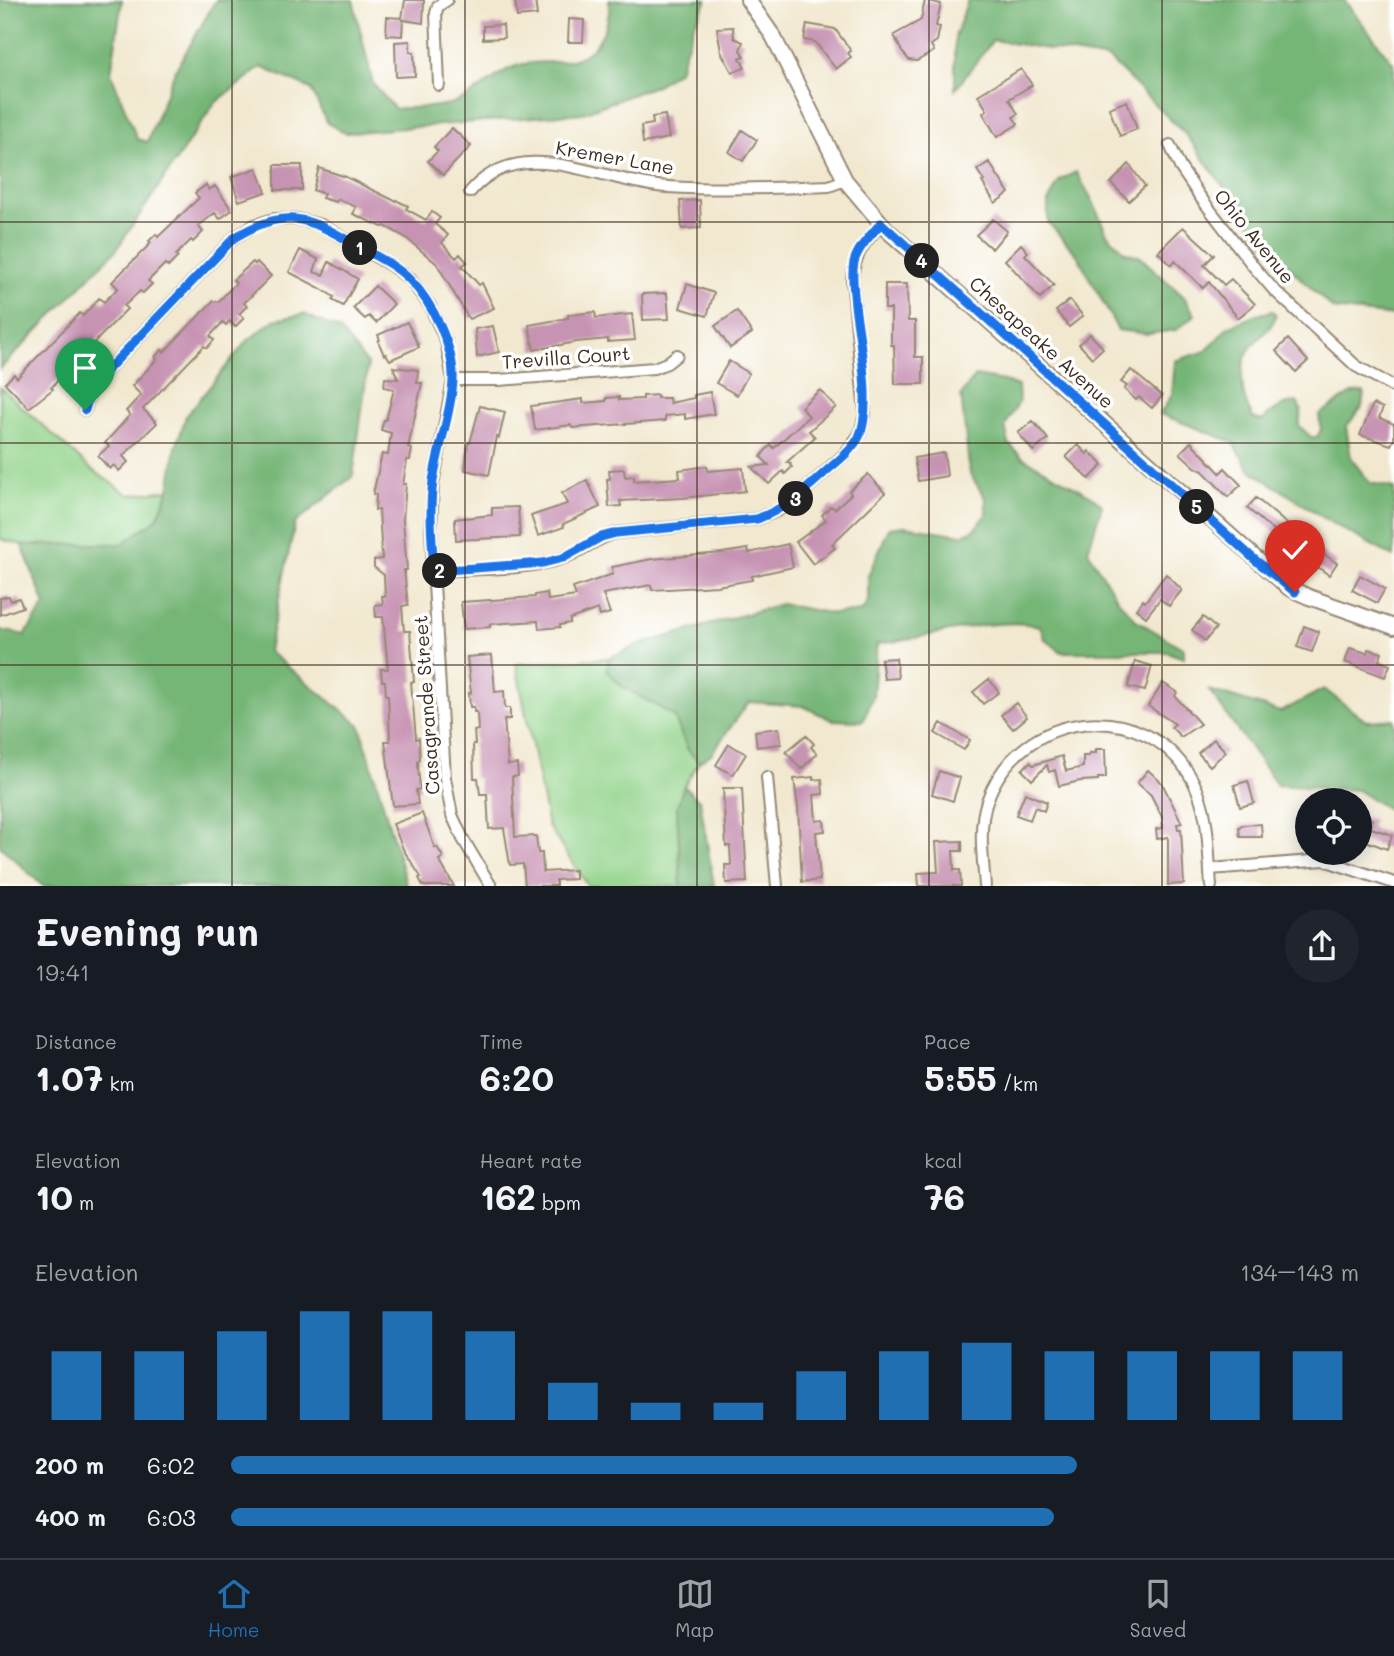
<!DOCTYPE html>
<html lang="en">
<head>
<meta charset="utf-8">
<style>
  :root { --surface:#171b24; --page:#20242c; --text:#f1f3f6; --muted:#9ea1a6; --line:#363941; --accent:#1f6fb2 }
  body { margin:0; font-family:Mali,sans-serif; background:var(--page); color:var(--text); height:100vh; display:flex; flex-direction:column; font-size:26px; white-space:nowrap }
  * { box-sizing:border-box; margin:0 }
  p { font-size:23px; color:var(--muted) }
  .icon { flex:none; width:38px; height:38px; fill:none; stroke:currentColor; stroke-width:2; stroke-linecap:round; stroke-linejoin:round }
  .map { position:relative; height:886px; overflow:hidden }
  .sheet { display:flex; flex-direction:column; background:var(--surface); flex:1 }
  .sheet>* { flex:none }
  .buttons { position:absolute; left:1295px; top:788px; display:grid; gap:14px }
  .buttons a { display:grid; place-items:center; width:77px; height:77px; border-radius:50%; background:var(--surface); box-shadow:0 4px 18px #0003; font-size:35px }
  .pin { position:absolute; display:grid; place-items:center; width:60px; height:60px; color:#fff; margin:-72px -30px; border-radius:50% 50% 50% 0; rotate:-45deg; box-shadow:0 0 7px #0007 }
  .pin .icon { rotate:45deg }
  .km { position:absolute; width:35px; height:35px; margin:-18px; border-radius:50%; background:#222; color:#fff; font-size:19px; line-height:35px; text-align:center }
  .round { display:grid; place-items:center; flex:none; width:74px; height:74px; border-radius:37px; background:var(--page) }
  .head { display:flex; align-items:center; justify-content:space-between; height:119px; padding:0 35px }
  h1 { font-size:38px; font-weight:700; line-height:52px }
  .metrics { display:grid; grid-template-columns:repeat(3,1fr); gap:10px; height:119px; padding:7px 35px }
  .metrics div { display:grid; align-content:center }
  .metrics b { font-size:35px; font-weight:700 }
  .metrics small { font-size:19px; font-weight:400 }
  .metrics p { font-size:19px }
  .chart { height:196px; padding:14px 35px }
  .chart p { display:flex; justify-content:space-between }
  .chart svg { width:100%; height:126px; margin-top:7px; stroke:var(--accent); stroke-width:6 }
  ul { padding:0 35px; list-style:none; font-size:23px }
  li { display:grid; grid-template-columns:112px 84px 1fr; align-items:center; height:52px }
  li i { height:18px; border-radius:9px; background:var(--accent) }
  .tab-bar { display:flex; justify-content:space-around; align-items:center; height:98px; border-top:2px solid var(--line); background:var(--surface); font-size:19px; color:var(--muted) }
  .tab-bar a { display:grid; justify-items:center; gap:4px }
  .tab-bar .current { color:var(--accent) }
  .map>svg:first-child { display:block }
</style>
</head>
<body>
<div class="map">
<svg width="1394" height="886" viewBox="0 0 1394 886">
  <rect width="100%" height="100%" fill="#fff"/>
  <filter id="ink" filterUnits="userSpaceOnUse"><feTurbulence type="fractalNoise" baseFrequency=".0143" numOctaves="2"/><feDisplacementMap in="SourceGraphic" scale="14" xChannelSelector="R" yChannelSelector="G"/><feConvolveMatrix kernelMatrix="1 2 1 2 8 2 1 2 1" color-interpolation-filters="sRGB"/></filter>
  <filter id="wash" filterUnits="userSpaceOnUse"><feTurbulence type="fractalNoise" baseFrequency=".00686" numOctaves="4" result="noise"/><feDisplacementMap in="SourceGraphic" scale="28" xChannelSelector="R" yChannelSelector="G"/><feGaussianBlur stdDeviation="1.57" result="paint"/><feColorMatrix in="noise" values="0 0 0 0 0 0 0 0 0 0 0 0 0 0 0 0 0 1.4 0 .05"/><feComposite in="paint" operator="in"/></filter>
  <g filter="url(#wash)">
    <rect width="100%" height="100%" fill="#f1e8cf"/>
    <path fill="#92d38a" stroke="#667e54" stroke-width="2" d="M0,387l91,82 38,26 40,-5 -12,29 -35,25 -100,1 -22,-6z
      M609,658l-2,13 15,15 52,30 14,34 11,12 -15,24 -7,21 4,79h-93l-40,-60 -32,-162z"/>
    <path fill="#75b576" stroke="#58704a" stroke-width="2" d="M0,0h122l-11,73 26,66 10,3 28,-71 41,-71h137l20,84 22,25c23,-2 53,0 74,-13 16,-10 31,-25 50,-31 18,-5 41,0 59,-7 22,-9 33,-36 31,-58h98l-13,25 -15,45 -22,15 -74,28 -237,20 -19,-10 -16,-34 -50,-22 -47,37 -98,146 -116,119z
      M968,0h376l50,64v252l-61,-7 -68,-65 -78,-108 -78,-77 -116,-19 -38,50v-53z
      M1076,172l15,26 16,36 18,18 14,4 45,41 11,18 -19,15 -29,4 -29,-4 -40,-74 -30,-34v-20l12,-22z
      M1273,311l3,5c-7,15 -10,15 -21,26 -19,21 -15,53 -2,76l9,3c9,-10 21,-17 35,-19l4,8 -2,16 12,11h6l4,-7 -2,-15 33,-22 12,-1 -2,15 -16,20 5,31 19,25 24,5v69l-61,-33 -84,-55 -16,-27 -73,-28 12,-19 3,-34 31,-10 22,-24 25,-11z
      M304,314l36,16 28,35 -15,111 -58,47 -27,128 92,74 47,161h-364l-43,-40v-216l25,5 20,-30 -23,-60 100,-1 35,-25 12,-29 7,-43 10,-31 60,-74 28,-22z
      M975,376l29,5 14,5 1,16 -14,24 4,18 14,14 67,37 12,10 -14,46 30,49 18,20 48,29v9l-17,-6h-106l-17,-14 -4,-12c-48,-11 -114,13 -163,18l-4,52 -10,25 -31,-1 -29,-14 -54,-4 -38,52 -12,8 -11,-12 -14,-34 -52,-30 -15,-15 2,-13 29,-13 143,-41 53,10 28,-3 6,-10v-25l21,-48 16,-2 57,9 12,-5 12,-15v-16l-16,-25 -9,-79z
      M1324,689l42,32 28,-2v94l-37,-23 -80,-5 -68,-95 72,22z
      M684,786l16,15 14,85h-33l-4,-79z"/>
    <g id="blocks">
      <path fill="#c793b3" d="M405,0h19l-1,23 -20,-3 -1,16 -16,-1 1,-18 15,1z
        M515,0h20l2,15 -20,2z
        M925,0l16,4 -5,22 4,1 -3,14 -6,4 3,6 -17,10 -8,-1 -7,-8 -8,-17 27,-15z
        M569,19l15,1 -1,22h-15z
        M807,24l28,5 16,22 -3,2 3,4 -15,12 -21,-27 -11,-2z
        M503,25l1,13 -21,1v-13z
        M733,27l1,11 9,4 -3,8 4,6 -4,2 5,10 -13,4 -11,-20 -4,-24z
        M410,41v11h4l1,24 -19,1 -1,-35z
        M1021,69l11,16 -23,14 9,15 -5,3 5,7 -21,13 -14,-24 4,-3 -9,-15z
        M1127,101l10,28 -17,7 -11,-28z
        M665,115l4,23 -26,5 -2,-17 12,-2 -1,-7z
        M452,128l19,18 -28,29 -15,-14 10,-10 -4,-4z
        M742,130l15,10 -14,21 -14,-9z
        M989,162l20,31 -14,10 -13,-21 2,-1 -7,-11z
        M1129,164l16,22 -16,15 -18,-18z
        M275,165h27v25h-27z
        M257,168l9,24 -27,9 -8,-24z
        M319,168l27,9 49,24 1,-1 12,6 -2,3 20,11 6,-8 8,6 -5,6 13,11 -6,8 14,15 4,-4 7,8 -5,4 17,19 3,-2 12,25 -25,11 -32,-55 -32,-27 -20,-11 -3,1 -29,-13 3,-7 -18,-8 -2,3 -14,-4 2,-4 -11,-4z
        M206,185l3,5 6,-4 17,24 -12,9 -5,-6 -17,13 5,6 -10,10 -2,-2 -15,15 2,2 -10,10 -3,-3 -17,17 4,3 -9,9 -3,-2 -16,15 3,3 -36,37 -3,-3 -16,15 3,3 -24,27 2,1 -24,19 -24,-25 9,-9 3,4 63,-65 3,3 16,-18 5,4 14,-14 -6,-6 39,-39 -2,-2 7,-7 2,3 41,-39 -4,-5z
        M700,200l1,28 -19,1 -2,-28z
        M993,219l14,12 -15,18 -16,-14z
        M1183,227l31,28 -10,10 20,20 7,-6 24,25 -17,14 -29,-36 -6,6 -28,-27 -4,4 -13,-13z
        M1021,244l7,8 -3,3 29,30 -14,13 -35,-38z
        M300,250l18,9 -4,13 9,3 6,-13 29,17 -15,27 -11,-6 2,-3 -14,-9 -31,-16z
        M253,262l2,2 2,-2 14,14 -27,27 3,3 -8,8 5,4 -9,9 -5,-6 -4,4 -3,-3 -13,14 4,4 -7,8 -3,-2 -61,63 14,14 -34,33 5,6 -9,9 -5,-6 -4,4 -12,-13 11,-10 -4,-3 25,-28 -4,-4 15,-16 -9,-9 25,-27 -2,-2 7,-7 2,2 49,-51 5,1 18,-19 -3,-3z
        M687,284l27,9 -7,23 -27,-8z
        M885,284h22l1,37h7v36h8v27h-28l-1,-39h-3v-36h-6z
        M375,286l19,18 -18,19 -7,-7 -4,3 -12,-11z
        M667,293l2,26 -26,1 -1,-26z
        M1070,300l13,16 -14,11 -13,-16z
        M737,311l15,22 -22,15 -15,-22z
        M595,312l1,6 36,-4 3,26 -27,2v-3l-32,3 -42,8 -5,-25 39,-7v-3z
        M407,322l12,25 -29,13 -4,-6 -2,1 -6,-14 2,-1 -2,-5z
        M493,326l6,26 -22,5 -2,-28z
        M1090,334l13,14 -11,10 -13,-14z
        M1288,339l20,22 -12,11 -20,-21z
        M729,361l20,12 -12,22 -21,-12z
        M393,367l25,3 -1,13h5l-14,65 4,1 -2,11h-3l-4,24h3l-3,36 4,50h-3l4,35 -6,1 2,25h6l4,51h-3l5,57 3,-1 1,22h-2v7l2,22 -4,1 2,14 -25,2 -8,-65h5l-2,-46h-2l-1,-14h-3l-1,-12h7l-5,-52h-7l-1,-12 8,-1 -1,-8h3l-1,-21 -10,-8v-7l8,-1 -3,-49h-4l1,-15 -3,-1 9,-40 6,1 3,-22 -10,-3 3,-10h2l8,-31 -10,-2 1,-9 13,1z
        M1131,370l31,26 -10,12 -13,-11 -3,3 -12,-11 3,-3 -6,-4z
        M820,390l16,17 -27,24 6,6 -28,25 4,1 -1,2 2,2 -7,7 -2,-3 -14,13 -18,-17 18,-2 -8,-8 4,-6 6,-6 3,3 35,-32 -8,-9z
        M710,392l4,22 -29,5v-5l-20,2v5l-93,7 -1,-3 -36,5 -4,-24 52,-7v4l23,-2v-3l13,-1v3l24,-1v-3l14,-1v3h12l1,5 24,-5v-3z
        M1373,404l10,4 -4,10 15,6v15l-3,6 -31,-10z
        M480,406l25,6 -6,26 -2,-1 -8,38 -24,-5 3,-27h2z
        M1033,421l15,18 -15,12 -15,-18z
        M1191,442l29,31 5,-5 16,17 -13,12 -25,-26 -8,-4 -15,-14z
        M1078,445l9,9 2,-3 14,14 -14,14 -23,-22z
        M944,453l3,23 -29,5 -4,-23z
        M707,466l1,5 35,-3 2,23 -62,7 -63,3 1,5 -12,1 -2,-28h3l-1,-9 15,-1 1,8 9,-1v5l46,-3 -1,-8z
        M868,474l17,19 -53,51 3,4 -22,16 -17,-22 30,-22 -4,-5 9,-9 4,3 16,-15 -2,-3z
        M587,480l13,27 -37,17 1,3 -26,9 -7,-20 36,-12 -5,-11z
        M1256,498l44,37 -9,11 -44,-38z
        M518,507l2,30 -64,3 -1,-21 37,-4v-7z
        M788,544l5,23 -41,9v4l-35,6 -65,4 -1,-5 -48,9 7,19 -10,3 -2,-7 -28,10v4l-10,2v2l-21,2 -1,-8 -48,3v3l-26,2 -3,-27 74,-5v-2l12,-2 1,7 28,-4 -3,-8 40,-14 -1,-7 40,-8 70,-6 26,-4 1,4z
        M1320,552l17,11 -8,12 -17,-12z
        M1166,574l16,16 -13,16 -9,-7 -14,18 -10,-8 7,-9 2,2z
        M1360,575l25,14 -8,14 -25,-13z
        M9,596l2,5 8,-3 4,9 -23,8v-17z
        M1203,617l13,11 -11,13 -13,-11z
        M1304,626l15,6 -7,20 -15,-5z
        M1350,648l17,5 1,-4 14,4 -3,8 11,4 -5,12 -40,-15z
        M492,655l3,37 9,-1 1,17h5v11h-6l4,46 9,-1 1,12 -6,1 3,60 21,-1 2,17h4l1,19 32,-2v9l-19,1v6h-31l-2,-22 -13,1 -6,-37 -15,1 -2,-35h-7l-2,-16h-4l-1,-34h2l-1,-13 4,-1 -1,-18h-3v-5h-4l-1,-14h2l-4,-36z
        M896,658l2,20 -14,1 -3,-20z
        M1135,661l17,5 -7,25 -17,-4z
        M989,679l10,13 -16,12 -10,-12z
        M1163,683l14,9 -2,4 25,28 -19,13 -10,-10 4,-3 -27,-18z
        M1016,703l11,14 -14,12 -12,-14z
        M941,723l29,17 -6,10 -29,-17z
        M779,728l2,16 -24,3 -2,-16z
        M806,735l8,9 -3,3 6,7 -16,15 -15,-17z
        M1214,739l12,13 -16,14 -12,-13z
        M729,744l17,10 -13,21 -17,-10z
        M1096,749h9l1,29h-8v2l-18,1 -21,5 -4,-16 -6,2 -2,-7 -15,15 -10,-10 8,-8 3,3 29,-9 4,15 17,-4v-11h6v-3h7z
        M1148,770l14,13 20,40 -5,1 1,5h3l3,55 -16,1v-48l-11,2 -1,-10 7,-1 -1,-11 -11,-22 -14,-12z
        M939,771l21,7 -7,23 -21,-7z
        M813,777v3l9,-1 1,15 -9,1 2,26 8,-1 1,11 -9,1 4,48 -18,2 -4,-74 -4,-29z
        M1248,781l6,22 -14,4 -6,-22z
        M723,788h19l5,94 -21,1 -1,-18h6l-1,-19h-4z
        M1025,793l22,9 -3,9 -9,-4 -5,13 -14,-5z
        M422,813l13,35 2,-1 6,10 -4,3 15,26h-31l-4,-8 2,-1 -18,-28 -10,-25z
        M1360,816l13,4 -2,8 21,7 -5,14 -27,-10z
        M1261,824l1,13h-22l-1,-10 3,-2z
        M962,841v10h-9l1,19h6l1,16h-42l-1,-13 20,-1 -2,-30z"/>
    </g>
  </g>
  <g filter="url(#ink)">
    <use href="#blocks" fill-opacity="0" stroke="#968976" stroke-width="2"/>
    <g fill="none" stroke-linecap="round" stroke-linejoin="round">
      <g stroke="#968976" stroke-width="14">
        <path id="minor" d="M439,85l-3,-72 2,-7 9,-6
          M1170,145l10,22 21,31 53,69 19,22 83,77 38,21
          M470,192c51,-61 135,-8 198,-5 53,3 107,1 161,-1l16,-6
          M453,380h46l155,-12 13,-5 10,-8
          M85,410l6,-23 143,-149 21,-13 19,-6h23l24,6 71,41 18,13 20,27 16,35 7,39 -20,104 -2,46 14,248 7,37 11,24 28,47
          M434,571c36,-2 95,-1 127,-12 20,-7 35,-21 55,-26l141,-14 20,-8 16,-10 52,-47 15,-20 5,-21 -13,-134c3,-26 12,-36 29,-55
          M767,777l10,109
          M1210,869l114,-9 70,23
          M985,886c-2,-28 -7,-58 2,-85 32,-92 159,-107 206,-20 17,32 15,70 18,105"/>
      </g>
      <g stroke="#968976" stroke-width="18">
        <path id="tertiary" d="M748,0l25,36 72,144 42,50 402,358 20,9 85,30"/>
      </g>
      <use href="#minor" stroke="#fff" stroke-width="10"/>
      <use href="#tertiary" stroke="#fff" stroke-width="14"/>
    </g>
  </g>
  <g fill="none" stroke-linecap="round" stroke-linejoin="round" filter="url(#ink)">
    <g stroke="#fff" stroke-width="14">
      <path id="route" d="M85,410l6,-23 143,-149c45,-28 68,-24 113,2 20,12 47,23 63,40 22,22 45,69 43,101 -2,33 -15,66 -20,100 -4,30 -1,60 1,90l109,-8 20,-5 38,-21 15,-4 141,-14c27,-10 44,-25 65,-44 13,-12 29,-23 37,-38 14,-29 0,-99 -4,-132 -1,-14 -4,-29 -1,-43 4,-15 17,-27 27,-39l373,336 41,33"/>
    </g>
    <use href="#route" stroke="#1a73e8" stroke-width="9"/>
  </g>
  <path fill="none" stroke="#3b2a1e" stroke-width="2" stroke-opacity="0.55" d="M232,0v886M465,0v886M697,0v886M929,0v886M1162,0v886M0,222h1394M0,443h1394M0,665h1394"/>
  <g text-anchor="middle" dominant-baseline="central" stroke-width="7" stroke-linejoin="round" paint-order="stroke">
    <g font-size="19" fill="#3b2a1e" stroke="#fff">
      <text transform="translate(615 157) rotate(10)">Kremer Lane</text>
      <text transform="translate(1255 236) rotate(51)">Ohio Avenue</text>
      <text transform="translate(1042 342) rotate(42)">Chesapeake Avenue</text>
      <text transform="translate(566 357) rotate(-4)">Trevilla Court</text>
      <text transform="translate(426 705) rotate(-94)">Casagrande Street</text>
    </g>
  </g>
</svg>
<div class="buttons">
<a><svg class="icon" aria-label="locate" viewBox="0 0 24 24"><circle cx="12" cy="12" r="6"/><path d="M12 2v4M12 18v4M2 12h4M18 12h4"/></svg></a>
</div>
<div class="pin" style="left:85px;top:410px;background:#1e9e55"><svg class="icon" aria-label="arrive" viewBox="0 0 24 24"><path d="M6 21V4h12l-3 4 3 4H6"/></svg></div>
<div class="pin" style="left:1295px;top:592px;background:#d93025"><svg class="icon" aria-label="check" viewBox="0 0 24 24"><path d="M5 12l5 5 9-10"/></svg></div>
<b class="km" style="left:360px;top:248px">1</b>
<b class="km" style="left:440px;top:571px">2</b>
<b class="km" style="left:796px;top:499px">3</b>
<b class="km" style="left:922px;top:261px">4</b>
<b class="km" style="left:1197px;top:507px">5</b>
</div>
<section class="sheet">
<div class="head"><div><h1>Evening run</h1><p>19:41</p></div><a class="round"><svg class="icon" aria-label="share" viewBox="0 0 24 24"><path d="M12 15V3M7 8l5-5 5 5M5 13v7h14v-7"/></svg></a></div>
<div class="metrics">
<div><p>Distance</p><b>1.07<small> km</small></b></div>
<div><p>Time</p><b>6:20</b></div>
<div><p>Pace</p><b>5:55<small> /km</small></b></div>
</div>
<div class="metrics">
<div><p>Elevation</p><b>10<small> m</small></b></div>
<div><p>Heart rate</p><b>162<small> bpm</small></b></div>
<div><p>kcal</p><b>76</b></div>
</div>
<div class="chart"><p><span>Elevation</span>134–143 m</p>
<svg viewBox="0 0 160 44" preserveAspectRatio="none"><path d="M5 44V20M15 44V20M25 44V13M35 44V6M45 44V6M55 44V13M65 44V31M75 44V38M85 44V38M95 44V27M105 44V20M115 44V17M125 44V20M135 44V20M145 44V20M155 44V20"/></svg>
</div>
<ul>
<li><b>200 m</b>6:02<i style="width:75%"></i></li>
<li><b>400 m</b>6:03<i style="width:73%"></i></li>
</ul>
</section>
<nav class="tab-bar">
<a class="current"><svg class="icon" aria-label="home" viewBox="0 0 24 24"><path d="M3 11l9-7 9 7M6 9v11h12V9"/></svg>Home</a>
<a><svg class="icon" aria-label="map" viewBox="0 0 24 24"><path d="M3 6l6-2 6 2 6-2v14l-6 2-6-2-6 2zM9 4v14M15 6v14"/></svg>Map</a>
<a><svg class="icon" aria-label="saved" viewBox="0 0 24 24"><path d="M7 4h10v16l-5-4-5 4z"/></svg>Saved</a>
</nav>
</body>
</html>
